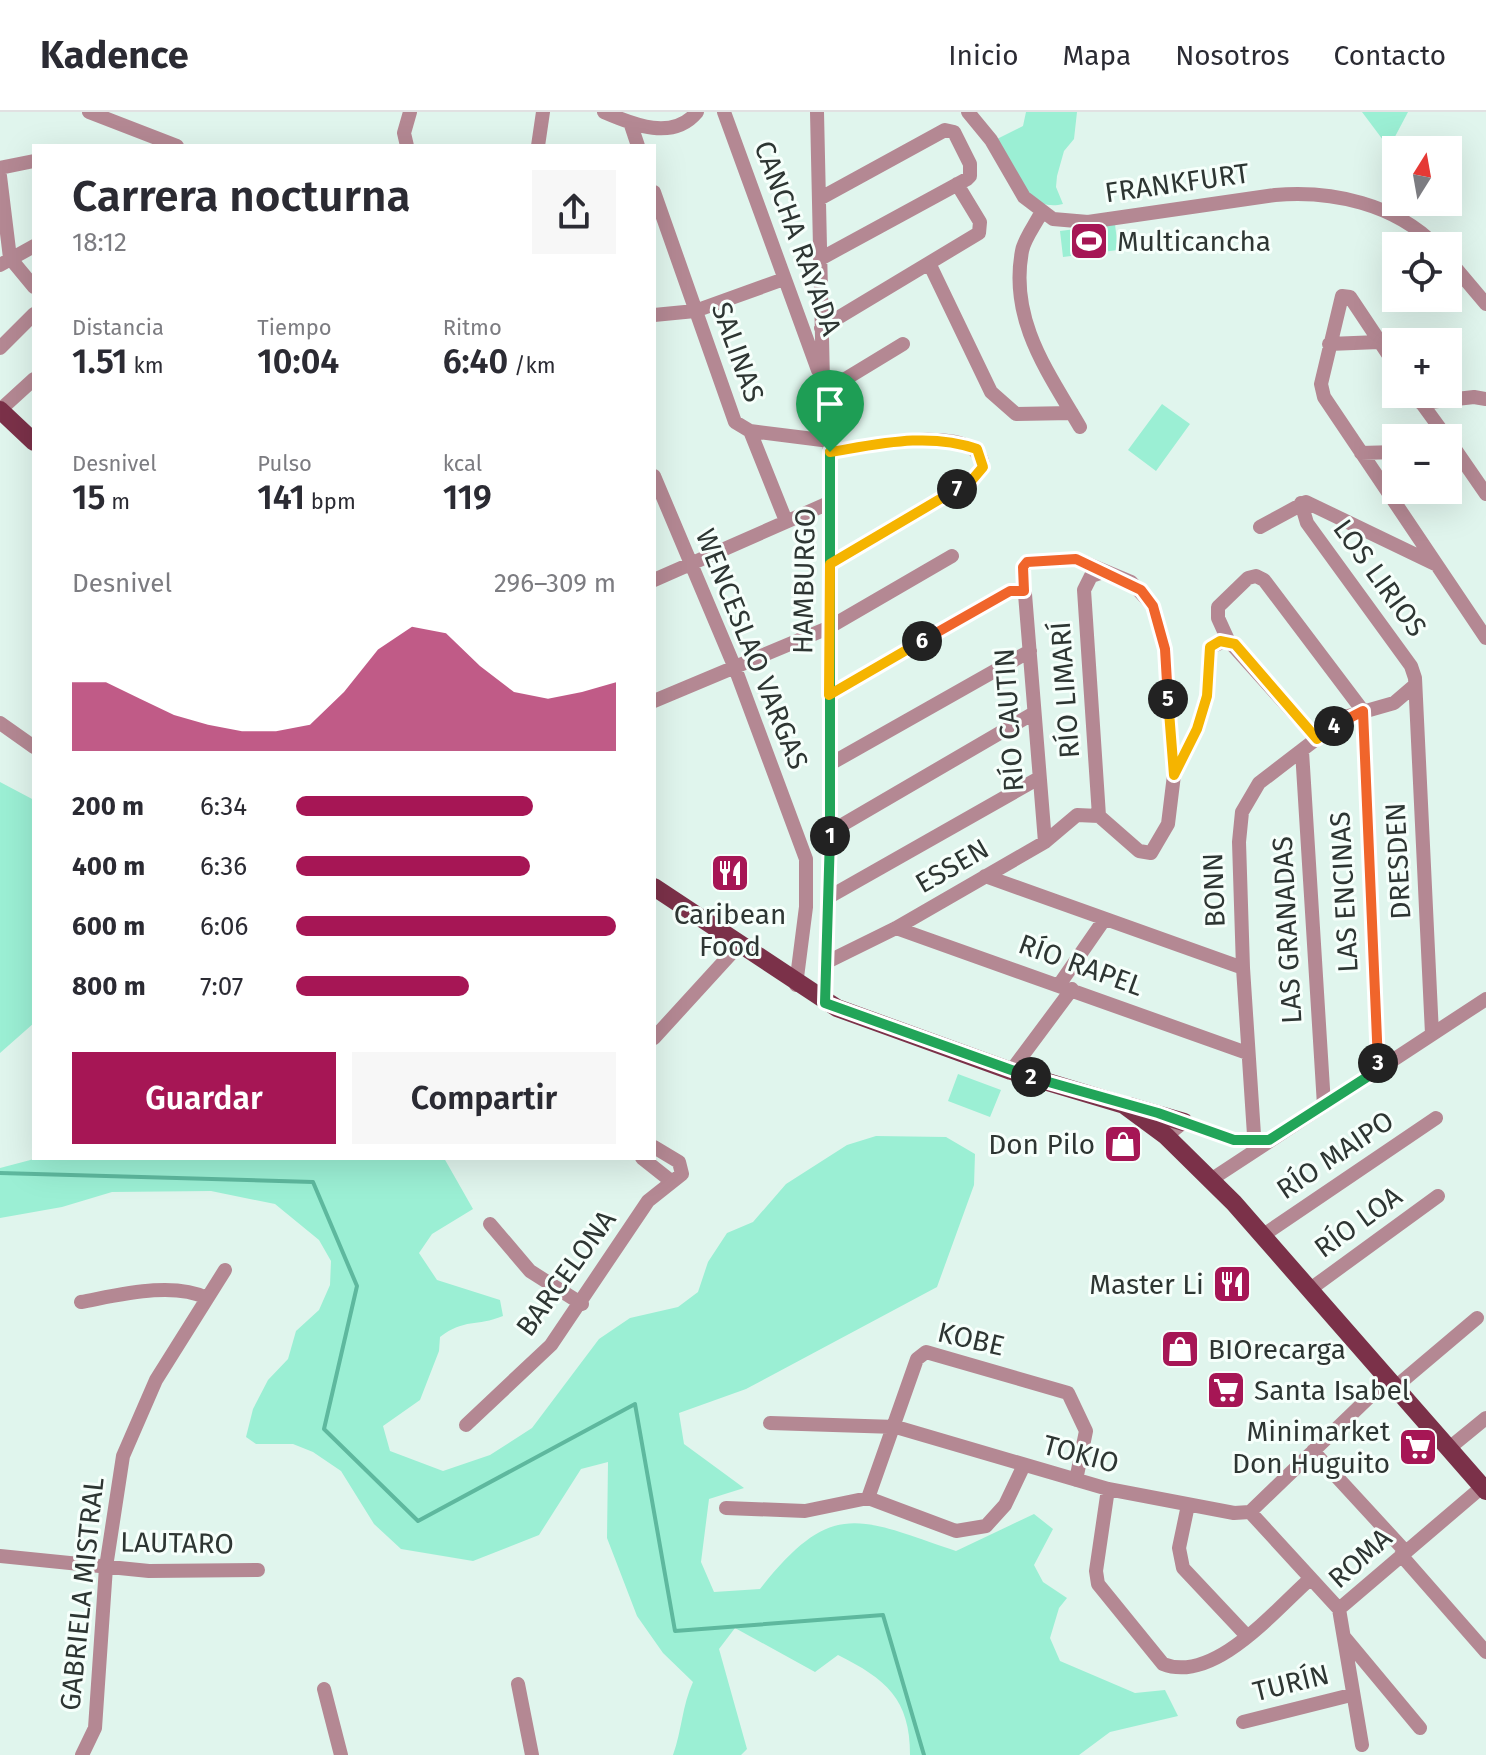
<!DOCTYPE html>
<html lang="es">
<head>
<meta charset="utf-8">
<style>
  :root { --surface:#fff; --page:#f7f7f7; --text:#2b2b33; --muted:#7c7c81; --line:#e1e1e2; --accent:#a61655 }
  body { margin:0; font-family:"Fira Sans",sans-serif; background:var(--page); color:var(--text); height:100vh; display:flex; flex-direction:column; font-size:30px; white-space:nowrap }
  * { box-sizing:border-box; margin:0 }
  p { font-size:26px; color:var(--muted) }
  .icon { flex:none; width:44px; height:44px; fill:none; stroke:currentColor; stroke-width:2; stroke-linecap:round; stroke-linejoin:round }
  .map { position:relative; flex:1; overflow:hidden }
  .sheet { position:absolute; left:32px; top:32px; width:624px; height:1016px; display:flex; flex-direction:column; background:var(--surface); border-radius:0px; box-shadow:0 8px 32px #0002 }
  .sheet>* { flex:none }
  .needle { width:52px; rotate:11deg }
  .tools { position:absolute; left:1382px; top:24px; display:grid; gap:16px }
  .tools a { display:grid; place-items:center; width:80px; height:80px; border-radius:0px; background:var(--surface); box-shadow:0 8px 32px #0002; font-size:40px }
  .pin { position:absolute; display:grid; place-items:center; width:68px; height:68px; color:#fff; margin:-82px -34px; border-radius:50% 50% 50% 0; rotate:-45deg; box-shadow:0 0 8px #0007 }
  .pin .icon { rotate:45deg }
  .km { position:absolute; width:40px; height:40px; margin:-20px; border-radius:50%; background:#222; color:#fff; font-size:22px; line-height:40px; text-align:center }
  .round { display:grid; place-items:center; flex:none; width:84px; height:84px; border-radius:0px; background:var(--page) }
  .summary { display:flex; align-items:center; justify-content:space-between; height:136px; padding:0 40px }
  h1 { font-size:44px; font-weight:600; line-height:60px }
  .figures { display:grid; grid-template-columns:repeat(3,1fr); gap:12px; height:136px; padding:8px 40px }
  .figures div { display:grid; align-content:center }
  .figures b { font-size:34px; font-weight:600 }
  .figures small { font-size:22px; font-weight:400 }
  .figures p { font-size:22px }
  .chart { height:224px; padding:16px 40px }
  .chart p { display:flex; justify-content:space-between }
  .chart svg { width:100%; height:144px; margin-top:8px; fill:var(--accent); opacity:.7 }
  .button { display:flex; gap:16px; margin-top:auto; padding:16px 40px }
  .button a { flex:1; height:92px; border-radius:0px; background:var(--accent); color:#fff; font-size:32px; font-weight:600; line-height:92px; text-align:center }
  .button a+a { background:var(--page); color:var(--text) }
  ul { padding:0 40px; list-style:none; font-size:26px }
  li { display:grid; grid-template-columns:128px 96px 1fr; align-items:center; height:60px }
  li i { height:20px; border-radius:10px; background:var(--accent) }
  header { display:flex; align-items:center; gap:48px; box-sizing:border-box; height:112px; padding:0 40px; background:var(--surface); border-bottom:2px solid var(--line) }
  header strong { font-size:38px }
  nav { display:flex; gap:44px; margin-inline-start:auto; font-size:28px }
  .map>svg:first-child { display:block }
</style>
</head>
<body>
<header>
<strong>Kadence</strong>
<nav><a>Inicio</a><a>Mapa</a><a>Nosotros</a><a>Contacto</a></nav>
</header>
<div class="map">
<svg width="1486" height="1643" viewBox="0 0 1486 1643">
  <rect width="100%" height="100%" fill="#e0f5ed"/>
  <path fill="#9befd4" d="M1026,0h51l-3,27 -10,12 -7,25 -1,11 7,17c-37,10 -51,-38 -66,-65l26,-13z
    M1362,0h46l-19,36z
    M1115,112l3,26 -55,7 -3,-26z
    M1162,292l28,20 -34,47 -28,-21z
    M0,670l34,18v223l-34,30z
    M958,962l43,16 -11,27 -42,-16z
    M876,1024l70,1 29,17 -1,31 -37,102 -191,102 -67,24 5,31 60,44 -35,11 -8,63 13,30 46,-3c72,-91 98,-71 196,-38l78,-37 19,15 -19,36 9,17 24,16 -8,10 -9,30 10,23 75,32 30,-3 13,26 -68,16 -31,23h-169c0,-56 -24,-76 -72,-100l-23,17 -80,-44 -16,21 28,100 -6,6h-68c9,-25 9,-49 20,-73l-30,-29 -26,-37 -30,-78 1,-76 -27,7 -42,66 -66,26 -72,-12 -27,-25 -33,-53 -28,-19 -20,-8h-37l-10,-7 7,-28 15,-29 20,-21 8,-28 23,-21 11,-25 1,-24 -12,-21 -44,-36 -64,-13 -99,1 -50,15 -62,11v-50l38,-10h406l29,51 -41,25 -13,19 18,27 63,20 3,16c-27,11 -38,2 -63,21l-1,14 -19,49 -37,26 7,25 53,20 47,-16 42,-27 67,-89 31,-21 48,-11 20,-15 10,-30 19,-29 26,-11 33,-38 61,-39z"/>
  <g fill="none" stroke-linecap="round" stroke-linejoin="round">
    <path stroke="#5eb89e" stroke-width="4" d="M0,1061l313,9 44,104 -33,143 94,92 217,-117 40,227 208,-16 41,140"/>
    <path stroke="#b48893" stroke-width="14" d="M89,0l88,34
      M604,0c30,13 69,29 93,0
      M724,0l94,258
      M817,0l6,270 7,70v380l-5,171
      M968,0l23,28 33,57 29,22 35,3 187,-27c57,-5 120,9 161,51
      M630,10l8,24
      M407,34l-3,-13 6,-21
      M538,34l5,-34
      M0,56l34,-7
      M0,64l10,82 24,29
      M654,80l81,230 15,9 36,90
      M819,87l126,-69 9,2 16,32v12l-3,3 -147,80
      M1041,101c-6,12 -17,26 -19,38 -13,69 26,121 58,176
      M1448,147l38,45
      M929,151l62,129 25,22 56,-1
      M0,153l34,-19
      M654,203l41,-4 89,-32
      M821,216l158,-95 1,-11 -23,-38
      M1329,232l50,-2
      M0,236l34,-34
      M1396,254l-46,-69 -8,-1 -21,88 3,13 162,241
      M824,280l79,-48
      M1415,282l32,44
      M1421,291l53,-6 12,2
      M0,298l34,-31
      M750,319l80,10
      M1448,327l38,55
      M1361,341l35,-1
      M654,364l81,192 71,191v48l-10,78
      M1301,391l6,20 104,143 4,12 17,356
      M1260,415l46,-25 131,63
      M830,452l142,-84 11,-13c-2,-47 -122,-20 -153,-15
      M654,468l177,-78
      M1024,479l-1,-24 4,-5 49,-3 55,23 22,24 12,43 9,126 -6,49 -17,29 -12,-2 -40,-35
      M829,583l181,-104 12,-1 3,4 20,248
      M654,589l174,-73 124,-72
      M0,611l34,24
      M1317,627l-89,-99 -10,-22v-11l30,-29 8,-2 8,4 99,131 15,359
      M1302,639l22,354
      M830,652l200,-113
      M1175,660l22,-43 10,-33 3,-49 18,-7
      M1099,704l-15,-226 7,-14 12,-4
      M830,720l204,-119
      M985,764l258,92
      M829,785l210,-119
      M896,816l351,125
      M827,850l69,-34 149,-86 32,-27 22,1
      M1059,873l45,-65
      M654,926l85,-93
      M1011,959l61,-82
      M1166,1024l18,-14 50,18 27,1
      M1255,1038l-12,-182 -4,-126 3,-30 17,-29 86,-66 49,-14 21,-18
      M642,1046l29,23
      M1212,1067l274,-180
      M490,1112l40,47 52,33
      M1262,1124l174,-118
      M1309,1178l129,-94
      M81,1190c38,-7 91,-21 126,-4
      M1393,1277l84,-71
      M770,1311l126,4 212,62 126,24 16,-1 89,97
      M466,1313l85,-80 97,-144 34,-27 -3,-12 -25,-15
      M1448,1337l38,-31
      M1313,1339l92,100
      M1108,1377l-12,82 2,13 65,80c51,20 112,-54 147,-85
      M868,1386l49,-139 9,-7 142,41 18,38 -10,49
      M1188,1393l-9,43 4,20 63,67
      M726,1396l79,3 63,-13 88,33 30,-5 19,-21 19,-40
      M1250,1400l136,-131
      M1401,1443l85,97
      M0,1444l149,15 109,-1
      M1339,1497l143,-122
      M1339,1497l23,136
      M1345,1526l75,90
      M518,1572l14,71
      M324,1577l17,66
      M1243,1610l108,-27
      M82,1643l13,-27 11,-161 17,-111 33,-76 69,-110"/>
    <path stroke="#7b3149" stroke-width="18" d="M0,298l34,32
      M654,775l183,121 174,63 113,34 42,31 68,67 252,288
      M1129,994l55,16"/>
  </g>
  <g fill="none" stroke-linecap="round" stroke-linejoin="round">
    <g stroke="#fff" stroke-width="16">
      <path id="split-1" d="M830,724v-384"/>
    </g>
    <g stroke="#fff" stroke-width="16">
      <path id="split-2" d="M830,724l-5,167 206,74"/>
    </g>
    <g stroke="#fff" stroke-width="16">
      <path id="split-3" d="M1031,965l127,36 76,27h35l109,-70v-7"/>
    </g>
    <g stroke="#fff" stroke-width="16">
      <path id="split-4" d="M1334,614l29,-15 15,352"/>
    </g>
    <g stroke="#fff" stroke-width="16">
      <path id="split-5" d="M1168,587l6,76 23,-46 10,-33 3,-49 10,-6 15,3 82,95 17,-13"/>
    </g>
    <g stroke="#fff" stroke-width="16">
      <path id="split-6" d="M922,529l88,-50h14l-1,-24 4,-5 49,-3 65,31 12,16 12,43 3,50"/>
    </g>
    <g stroke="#fff" stroke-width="16">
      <path id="split-7" d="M922,529l-93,54 1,-131 127,-75"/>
    </g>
    <g stroke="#fff" stroke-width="16">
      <path id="split-8" d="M830,340c49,-8 99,-20 147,-3l6,18 -11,13 -15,9"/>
    </g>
    <use href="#split-1" stroke="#22a559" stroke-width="10"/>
    <use href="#split-2" stroke="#22a559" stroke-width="10"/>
    <use href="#split-3" stroke="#22a559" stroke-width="10"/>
    <use href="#split-4" stroke="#f0652b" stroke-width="10"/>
    <use href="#split-5" stroke="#f5b400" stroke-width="10"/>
    <use href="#split-6" stroke="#f0652b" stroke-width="10"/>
    <use href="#split-7" stroke="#f5b400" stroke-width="10"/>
    <use href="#split-8" stroke="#f5b400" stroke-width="10"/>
  </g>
  <defs>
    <g id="stadium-square" transform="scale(2)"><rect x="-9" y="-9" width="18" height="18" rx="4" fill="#a61655" stroke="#f6fffb"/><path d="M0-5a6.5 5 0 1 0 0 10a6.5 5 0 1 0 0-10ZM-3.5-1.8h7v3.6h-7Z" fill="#fff"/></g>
    <g id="restaurant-square" transform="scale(2)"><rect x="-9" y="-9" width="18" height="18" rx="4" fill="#a61655" stroke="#f6fffb"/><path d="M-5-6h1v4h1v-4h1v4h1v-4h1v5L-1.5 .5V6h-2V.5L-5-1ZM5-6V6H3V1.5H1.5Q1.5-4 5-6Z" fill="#fff"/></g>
    <g id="shop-square" transform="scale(2)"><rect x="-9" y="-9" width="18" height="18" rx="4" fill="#a61655" stroke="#f6fffb"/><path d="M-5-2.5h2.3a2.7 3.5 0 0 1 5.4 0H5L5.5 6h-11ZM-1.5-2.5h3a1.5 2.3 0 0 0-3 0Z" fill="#fff"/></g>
    <g id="supermarket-square" transform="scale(2)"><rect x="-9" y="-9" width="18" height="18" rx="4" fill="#a61655" stroke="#f6fffb"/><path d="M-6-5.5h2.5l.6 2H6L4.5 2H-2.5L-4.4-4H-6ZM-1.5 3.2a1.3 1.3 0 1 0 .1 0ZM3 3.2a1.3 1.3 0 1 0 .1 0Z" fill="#fff"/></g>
  </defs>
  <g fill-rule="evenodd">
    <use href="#stadium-square" x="1089" y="129"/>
    <use href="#restaurant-square" x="730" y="761"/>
    <use href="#shop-square" x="1123" y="1032"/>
    <use href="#restaurant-square" x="1232" y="1172"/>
    <use href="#shop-square" x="1180" y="1237"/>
    <use href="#supermarket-square" x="1226" y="1278"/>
    <use href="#supermarket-square" x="1418" y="1335"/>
  </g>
  <g text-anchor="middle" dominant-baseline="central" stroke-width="6" stroke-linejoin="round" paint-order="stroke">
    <g font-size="28" fill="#2e3633" stroke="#f6fffb">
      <text transform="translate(1177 71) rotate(-8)">FRANKFURT</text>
      <text transform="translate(798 126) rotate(70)">CANCHA RAYADA</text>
      <text transform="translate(738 240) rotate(70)">SALINAS</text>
      <text transform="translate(1380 466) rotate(54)">LOS LIRIOS</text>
      <text transform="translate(804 469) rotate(-89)">HAMBURGO</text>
      <text transform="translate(752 537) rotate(68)">WENCESLAO VARGAS</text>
      <text transform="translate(1065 578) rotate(-94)">RÍO LIMARÍ</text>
      <text transform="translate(1009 608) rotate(-94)">RÍO CAUTIN</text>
      <text transform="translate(1398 749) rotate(-93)">DRESDEN</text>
      <text transform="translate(952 754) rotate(-30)">ESSEN</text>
      <text transform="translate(1214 778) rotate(-92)">BONN</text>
      <text transform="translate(1344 780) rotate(-93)">LAS ENCINAS</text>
      <text transform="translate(1287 818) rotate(-93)">LAS GRANADAS</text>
      <text transform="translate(1081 853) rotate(20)">RÍO RAPEL</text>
      <text transform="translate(1335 1043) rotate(-34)">RÍO MAIPO</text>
      <text transform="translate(1358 1110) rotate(-36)">RÍO LOA</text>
      <text transform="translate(566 1161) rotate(-54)">BARCELONA</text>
      <text transform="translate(971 1227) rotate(13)">KOBE</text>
      <text transform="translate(1081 1342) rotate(15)">TOKIO</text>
      <text transform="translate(177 1431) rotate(1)">LAUTARO</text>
      <text transform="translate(1360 1446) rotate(-42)">ROMA</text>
      <text transform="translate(82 1482) rotate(-84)">GABRIELA MISTRAL</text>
      <text transform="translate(1291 1571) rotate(-14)">TURÍN</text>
    </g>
    <g font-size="28" fill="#2e3633" stroke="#f6fffb" text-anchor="start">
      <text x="1117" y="129">Multicancha</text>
      <text x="730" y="802" text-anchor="middle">Caribean<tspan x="730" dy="32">Food</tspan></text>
      <text x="1095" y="1032" text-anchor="end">Don Pilo</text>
      <text x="1204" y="1172" text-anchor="end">Master Li</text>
      <text x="1208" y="1237">BIOrecarga</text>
      <text x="1254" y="1278">Santa Isabel</text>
      <text x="1390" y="1319" text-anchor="end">Minimarket<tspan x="1390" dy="32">Don Huguito</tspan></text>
    </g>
  </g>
</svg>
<div class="tools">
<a><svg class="needle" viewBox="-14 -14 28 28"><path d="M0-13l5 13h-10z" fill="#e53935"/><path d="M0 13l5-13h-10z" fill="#7c7c81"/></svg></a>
<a><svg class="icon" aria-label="locate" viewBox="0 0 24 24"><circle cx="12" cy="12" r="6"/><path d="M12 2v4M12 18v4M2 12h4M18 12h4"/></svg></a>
<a>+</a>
<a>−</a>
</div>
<div class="pin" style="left:830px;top:340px;background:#1e9e55"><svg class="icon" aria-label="arrive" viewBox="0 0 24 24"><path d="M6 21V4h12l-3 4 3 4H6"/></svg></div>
<b class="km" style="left:830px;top:724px">1</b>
<b class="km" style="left:1031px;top:965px">2</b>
<b class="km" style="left:1378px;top:951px">3</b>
<b class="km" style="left:1334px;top:614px">4</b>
<b class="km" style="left:1168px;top:587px">5</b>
<b class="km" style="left:922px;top:529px">6</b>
<b class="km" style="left:957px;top:377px">7</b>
<section class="sheet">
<div class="summary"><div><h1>Carrera nocturna</h1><p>18:12</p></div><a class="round"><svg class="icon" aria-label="share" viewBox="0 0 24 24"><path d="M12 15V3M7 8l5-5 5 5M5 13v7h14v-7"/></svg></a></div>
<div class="figures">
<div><p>Distancia</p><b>1.51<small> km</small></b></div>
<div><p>Tiempo</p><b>10:04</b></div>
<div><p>Ritmo</p><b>6:40<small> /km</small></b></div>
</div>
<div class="figures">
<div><p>Desnivel</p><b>15<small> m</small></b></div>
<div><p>Pulso</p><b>141<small> bpm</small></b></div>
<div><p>kcal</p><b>119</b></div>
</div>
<div class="chart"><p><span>Desnivel</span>296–309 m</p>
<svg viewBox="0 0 160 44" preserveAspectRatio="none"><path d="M0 44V23L10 23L20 28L30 33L40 36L50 38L60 38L70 36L80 26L90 13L100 6L110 8L120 18L130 26L140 28L150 26L160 23V44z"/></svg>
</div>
<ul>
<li><b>200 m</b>6:34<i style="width:74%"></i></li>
<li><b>400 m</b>6:36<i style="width:73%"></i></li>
<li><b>600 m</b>6:06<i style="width:100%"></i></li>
<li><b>800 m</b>7:07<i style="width:54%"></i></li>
</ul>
<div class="button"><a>Guardar</a><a>Compartir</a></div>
</section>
</div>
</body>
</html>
